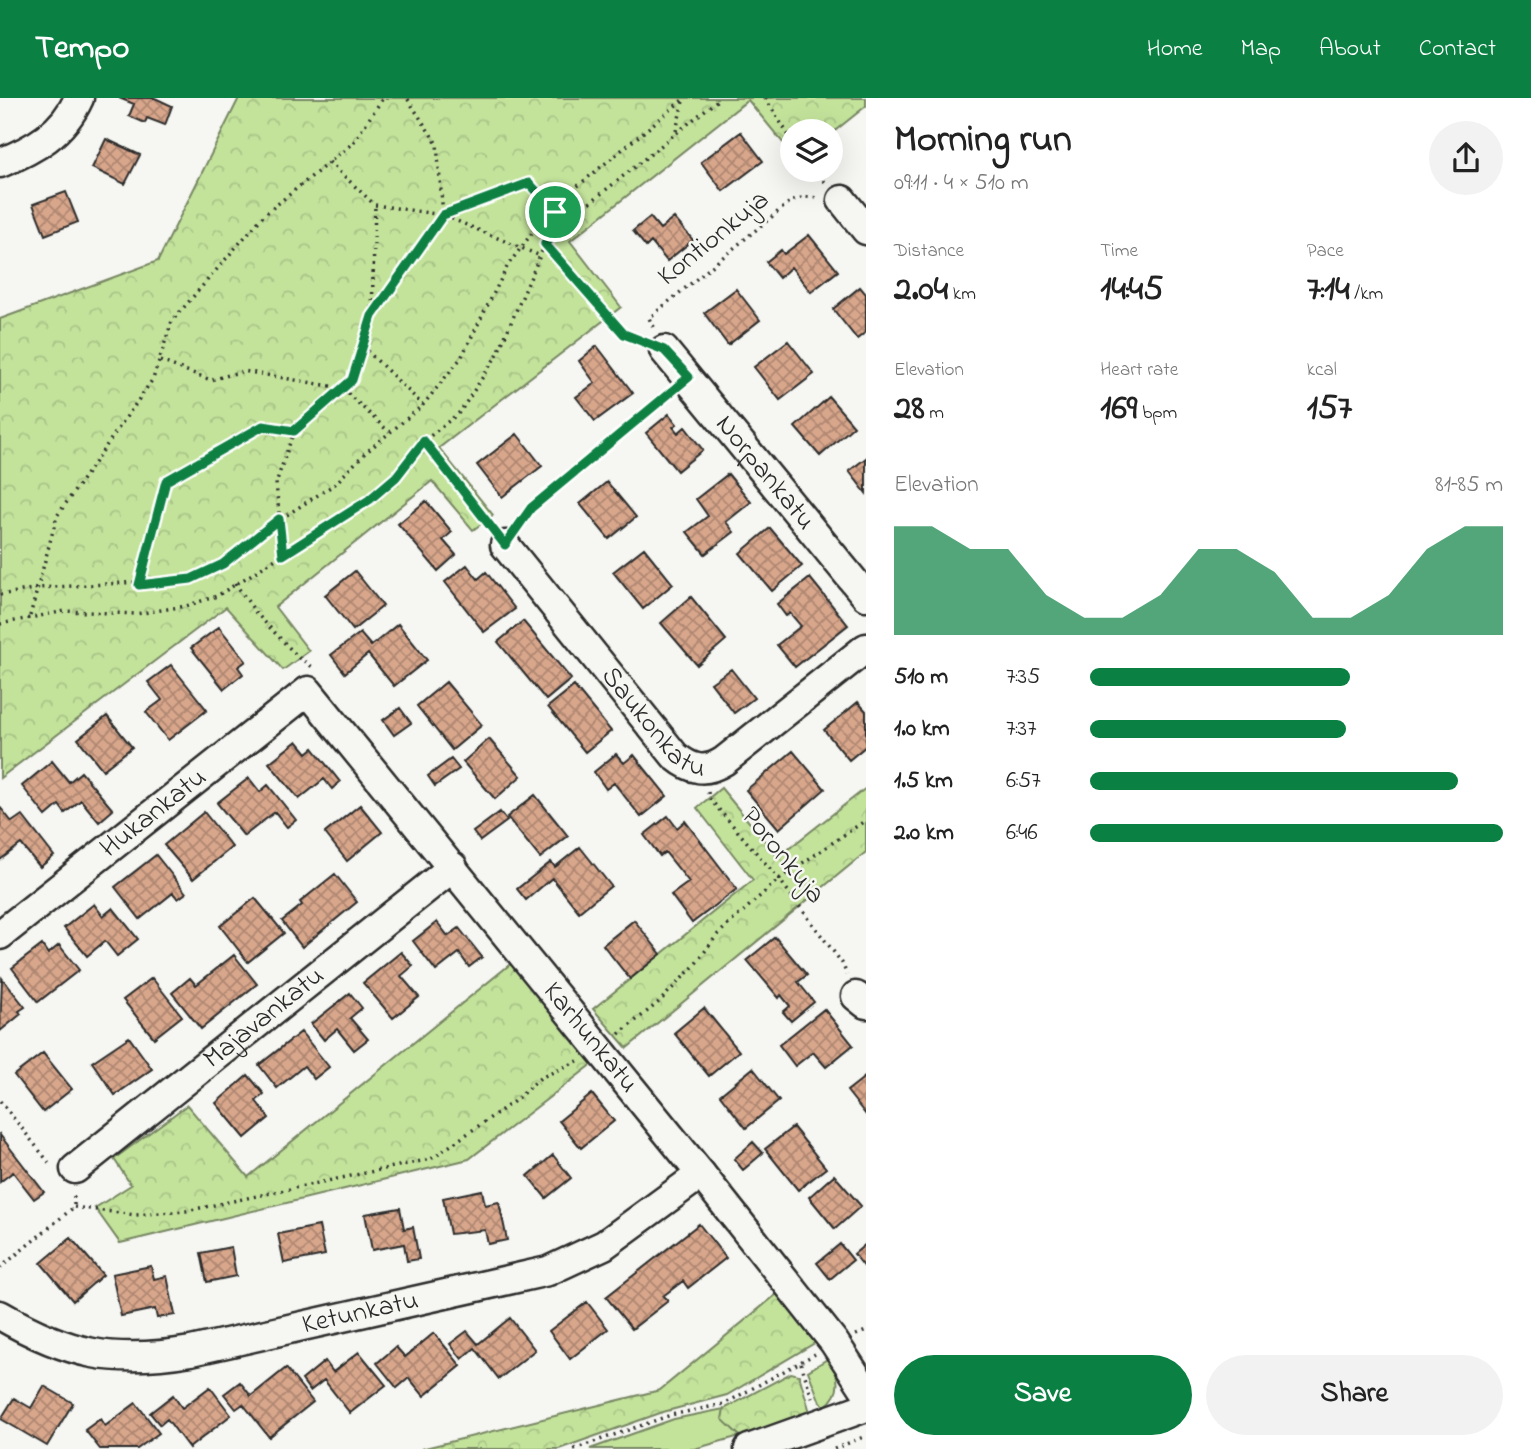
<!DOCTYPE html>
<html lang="en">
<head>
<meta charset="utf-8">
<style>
  :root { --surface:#fff; --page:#f2f2f2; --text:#222; --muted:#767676; --accent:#0b8043 }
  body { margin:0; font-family:"Indie Flower",sans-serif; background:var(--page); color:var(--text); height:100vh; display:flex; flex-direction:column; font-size:26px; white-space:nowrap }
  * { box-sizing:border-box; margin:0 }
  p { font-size:23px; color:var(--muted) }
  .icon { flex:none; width:38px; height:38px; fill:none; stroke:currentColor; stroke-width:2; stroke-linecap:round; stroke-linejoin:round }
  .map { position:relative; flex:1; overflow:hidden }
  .panel { display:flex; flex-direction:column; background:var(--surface); width:665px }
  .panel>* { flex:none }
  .fabs { position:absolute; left:780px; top:21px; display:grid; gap:14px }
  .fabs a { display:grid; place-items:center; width:63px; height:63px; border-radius:50%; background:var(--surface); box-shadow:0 7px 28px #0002; font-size:35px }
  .pin { position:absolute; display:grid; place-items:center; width:60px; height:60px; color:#fff; margin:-30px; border:4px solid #fff; border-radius:50%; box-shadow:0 2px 7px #0007 }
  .round { display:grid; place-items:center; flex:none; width:74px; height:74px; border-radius:37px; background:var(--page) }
  .head { display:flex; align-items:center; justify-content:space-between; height:119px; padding:0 28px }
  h1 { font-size:38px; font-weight:800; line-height:52px }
  .stats { display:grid; grid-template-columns:repeat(3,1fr); gap:10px; height:119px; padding:7px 28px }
  .stats div { display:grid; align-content:center }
  .stats b { font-size:35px; font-weight:800 }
  .stats small { font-size:19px; font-weight:400 }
  .stats p { font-size:19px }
  .chart { height:196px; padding:14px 28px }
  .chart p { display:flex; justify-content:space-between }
  .chart svg { width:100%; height:126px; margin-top:7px; fill:var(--accent); opacity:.7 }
  .action { display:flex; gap:14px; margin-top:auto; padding:14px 28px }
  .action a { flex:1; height:80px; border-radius:42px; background:var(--accent); color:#fff; font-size:28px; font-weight:800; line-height:80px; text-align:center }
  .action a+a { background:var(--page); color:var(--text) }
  ul { padding:0 28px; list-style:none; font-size:23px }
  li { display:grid; grid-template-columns:112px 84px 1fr; align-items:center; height:52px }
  li i { height:18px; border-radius:9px; background:var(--accent) }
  header { display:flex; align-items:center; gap:42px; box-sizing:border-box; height:98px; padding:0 35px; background:var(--accent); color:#fff }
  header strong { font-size:33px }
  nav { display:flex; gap:38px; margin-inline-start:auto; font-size:24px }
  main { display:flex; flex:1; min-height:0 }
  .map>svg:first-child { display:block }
</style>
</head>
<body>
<header>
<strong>Tempo</strong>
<nav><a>Home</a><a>Map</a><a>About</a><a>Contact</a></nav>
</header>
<main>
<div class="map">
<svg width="866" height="1351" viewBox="0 0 866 1351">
  <defs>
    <pattern id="forest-crowns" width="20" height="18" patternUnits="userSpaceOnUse" patternTransform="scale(1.75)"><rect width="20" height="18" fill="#c3e39b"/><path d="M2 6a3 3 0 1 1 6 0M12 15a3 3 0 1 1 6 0" fill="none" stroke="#a8c386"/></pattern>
    <pattern id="building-cross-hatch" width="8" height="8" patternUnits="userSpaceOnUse" patternTransform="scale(1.75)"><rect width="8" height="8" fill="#d8a68b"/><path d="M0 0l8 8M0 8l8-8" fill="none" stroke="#af8772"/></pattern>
  </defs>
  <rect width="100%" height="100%" fill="#f6f6f2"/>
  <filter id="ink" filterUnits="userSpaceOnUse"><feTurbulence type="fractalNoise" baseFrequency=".0143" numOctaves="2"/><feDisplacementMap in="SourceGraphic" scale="14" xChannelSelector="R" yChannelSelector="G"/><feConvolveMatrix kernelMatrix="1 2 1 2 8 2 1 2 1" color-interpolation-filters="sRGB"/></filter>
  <g filter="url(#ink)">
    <path fill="#c3e39b" stroke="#778763" stroke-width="2" d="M829,1260c10,16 14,35 -4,48l-5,-4 -12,-31z
      M724,1311l-1,10 17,17 -46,13h-104l84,-30z"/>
    <path fill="url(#forest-crowns)" stroke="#778763" stroke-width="2" d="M239,0h627v8l-35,28 -38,-3v24l-45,-55 -178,141 51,66 -182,141 54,67 -20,15 -41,-49 -157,126 34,44 -26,19 -57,-63 -226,171v-459l158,-58z
      M721,690l57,69 88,-69v64l-239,196 -34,-39 160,-129 -56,-72z
      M513,864l81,101 -125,96 -349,84 -25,-35 36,-23 -17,-26 73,-54 61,72z
      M777,1196l41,47 -91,54 -64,17 -104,37h-138l239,-59z
      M791,1275l8,2 10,34 -2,4 -67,23 -18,-17 2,-10z"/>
    <path fill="url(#building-cross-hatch)" stroke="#2b2b2b" stroke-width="2" d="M119,0h36l17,8 -7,19 -18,-7 -2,5 -16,-7 5,-12z
      M741,34l22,29 -40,30 -22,-29z
      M106,41l34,16 -15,29 -33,-16z
      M66,94l12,30 -33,13 -12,-31z
      M650,119l10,12 14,-11 19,22 -26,21 -16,-19 -5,5 -13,-16z
      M809,137l29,36 -27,21 -20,-25 -12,11 -13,-16 15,-12 3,4z
      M860,189l6,7v38l-9,7 -24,-30z
      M736,191l24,31 -32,25 -24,-32z
      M788,243l26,33 -34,26 -26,-33z
      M597,248l36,47 -38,28 -19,-24 19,-14 -16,-22z
      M829,299l25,29 -34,30 -25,-29z
      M669,316l8,10 -4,3 5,6 7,-6 18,23 -26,21 -31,-38z
      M517,336l25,32 -40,31 -25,-32z
      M866,360v35l-17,-22z
      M728,376l23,28 -25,20 8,10 -29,22 -18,-22 21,-16 -12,-17z
      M607,384l29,35 -27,22 -29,-35z
      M426,403l26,31 -9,8 13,15 -18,16 -40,-47z
      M770,430l32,38 -30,25 -32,-38z
      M644,450l29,36 -30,25 -30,-37z
      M467,467l11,14 8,-7 29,37 -31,23 -39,-50z
      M355,473l28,35 -30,24 -28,-35z
      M810,480l38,47 -53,42 -18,-22 24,-19 -11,-13 -4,3 -9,-12z
      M691,499l35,43 -29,25 -36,-42z
      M523,523l48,58 -25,21 -48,-58z
      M398,526l29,36 -33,26 -26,-32 -23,19 -14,-18 29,-22 11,13z
      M219,529l27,34 -8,6 5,7 -19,15 -33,-41z
      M171,567l36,45 -39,30 -22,-28 16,-12 -14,-18z
      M731,571l23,29 -20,15 -23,-30z
      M446,584l36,43 -30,25 -35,-44z
      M574,588l37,45 -26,21 -37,-45z
      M858,604l8,9v35l-17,14 -25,-30z
      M400,610l11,15 -17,12 -11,-15z
      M107,618l25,31 -29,23 -25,-31z
      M489,641l32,37 -26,23 -32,-37z
      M297,643l10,12 6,-5 27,34 -8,7 -8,-10 -25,20 -30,-36z
      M793,653l32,38 -46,40 -33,-39z
      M616,656l8,9 10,-8 33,41 -26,21 -27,-34 -8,6 -12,-17z
      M451,661l8,10 -24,17 -7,-10z
      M52,663l17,21 12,-10 32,38 -14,12 -18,-22 -16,13 -6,-8 -13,11 -24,-30z
      M249,680l11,14 8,-7 28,35 -9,7 -12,-15 -31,24 -27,-33z
      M535,697l33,41 -28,22 -33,-41z
      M360,707l22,27 -35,29 -22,-28z
      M0,709l12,15 10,-7 32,41 -14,11 -19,-23 -21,16z
      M204,714l28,35 -39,32 -29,-34z
      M500,714l7,9 -27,20 -7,-9z
      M668,718l9,12 8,-7 52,68 -45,34 -21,-28 18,-13 -24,-30 -5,4 -16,-21z
      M580,749l31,39 -32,26 -27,-34 -26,22 -9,-11 34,-27 4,5z
      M156,757l30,38 -8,6 -5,-6 -33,26 -25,-32z
      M335,776l22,28 -55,45 -20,-26 20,-16 -2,-3z
      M255,800l29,35 -36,29 -28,-36z
      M94,806l9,12 10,-8 25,31 -21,17 -12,-15 -18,15 -23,-28z
      M634,822l27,34 -31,25 -27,-34z
      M437,824l11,14 11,-8 23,29 -13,10 -10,-14 -23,18 -23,-30z
      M775,839l32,38 -9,7 16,20 -23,19 -8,-9 7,-6 -9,-11 -2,3 -32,-38z
      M42,847l6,9 11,-9 20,25 -41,32 -26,-34z
      M401,854l12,14 -12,10 18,21 -26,21 -30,-35z
      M234,857l23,29 -56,45 -29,-36 18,-15 6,7z
      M2,880l23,29 -6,4 2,3 -21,17z
      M152,880l30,38 -28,22 -31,-38z
      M350,895l12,15 -12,10 18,21 -14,11 -17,-21 -13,11 -13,-16z
      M704,910l35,43 -30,25 -35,-43z
      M824,911l29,36 -27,22 -13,-15 -18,14 -16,-21z
      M301,934l28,35 -15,12 -10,-13 -27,22 -18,-23z
      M129,939l23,32 -37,26 -23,-33z
      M43,955l29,36 -29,23 -29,-37z
      M753,970l26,33 -33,27 -26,-33z
      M248,977l16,19 -8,7 13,17 -24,20 -29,-35z
      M866,978v39l-19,-24z
      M592,996l22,27 -33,27 -22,-27z
      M793,1029l33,41 -28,22 -33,-41z
      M0,1037l44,57 -10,7 -21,-27 -13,10z
      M753,1044l10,11 -20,17 -9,-11z
      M553,1057l18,23 -25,20 -18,-22z
      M834,1077l27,31 -26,23 -26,-32z
      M482,1092l3,15 14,-3 8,38 -19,4 -3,-14 -35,4 -7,-36z
      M400,1110l4,21 9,-2 6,32 -12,2 -3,-17 -32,6 -7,-36z
      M699,1126l27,34 -38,30 -5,-7 -20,15 5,5 -36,28 -26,-32z
      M319,1128l6,29 -41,8 -6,-29z
      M71,1140l32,37 -30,26 -32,-38z
      M840,1146l13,16 -23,19 -13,-16z
      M866,1146v25l-12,-15z
      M231,1149l5,29 -29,6 -6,-29z
      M151,1168l3,13 13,-3 8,39 -18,3 -2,-9 -34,7 -9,-42z
      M587,1204l21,27 -38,30 -21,-28z
      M510,1220l25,32 -36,29 -24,-31 -13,11 -12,-15 17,-13 11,13z
      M434,1235l27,33 -37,30 -15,-18 -12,10 -20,-25 19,-16 9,10z
      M359,1254l27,33 -36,28 -26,-33 -14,11 -8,-11 23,-19 8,11z
      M286,1270l27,34 -44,35 -26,-33 -7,5 -12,-15 16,-12 11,14z
      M44,1288l29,17 -26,43 -46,-27 13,-21 17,10z
      M210,1289l21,28 -42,33 -22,-29 -7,6 -10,-12 23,-18 9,13z
      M136,1305l23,30 -22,16h-37l-15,-19 15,-11 5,7z"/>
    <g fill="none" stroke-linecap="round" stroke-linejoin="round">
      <g stroke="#2b2b2b" stroke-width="33">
        <g id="minor">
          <path d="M0,65c35,-14 63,-30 79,-65"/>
          <path d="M842,102l24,30"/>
          <path id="s1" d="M664,252l202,246"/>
          <path id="s2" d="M505,447l170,211c17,14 30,17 49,5l142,-113"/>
          <path id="s3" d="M0,837l308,-244 393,483 133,168 32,49"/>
          <path d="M856,898l10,8"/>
          <path id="s4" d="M75,1071l378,-302"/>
          <path id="s5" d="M0,1217c69,40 113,49 191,36l357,-80 56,-26 97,-71"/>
          <path d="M749,1351l117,-42"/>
        </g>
      </g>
      <path stroke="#2b2b2b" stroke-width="3.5" stroke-dasharray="2 5" stroke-linecap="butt" d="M765,0l28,44
        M676,33l7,-30
        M329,64l46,43 68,10 86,-32 37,40
        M814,72l13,14
        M445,118l93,39
        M372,217l3,-110
        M653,229l-4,-9 142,-117 14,-4 14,1
        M642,243l-18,-7 -79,-90 6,-36 134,-110
        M362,248l61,59
        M160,263l51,19 32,-9 99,17 47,44
        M424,343l66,84
        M519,427l12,-17 136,-115
        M283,457l-7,-72 18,-52 58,-51 19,-64 72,-101 -6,-71 -30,-46
        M235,485l21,30 43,45 15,10
        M139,486l27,-103 97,-55 31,5
        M0,497l38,-7 153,-9 32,-15 39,-33 73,-47 29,-30 59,-49 38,-47 47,-93 43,-57
        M30,518l27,-100 96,-137 19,-58 92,-106 89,-72 30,-45
        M0,526l65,-13 71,3 50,-8 31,-10 152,-96 27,-23 28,-36 36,-29 37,-57 48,-111 31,-30 144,-116
        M708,694l1,6 70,81 63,84 5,12
        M619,936l40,-32 35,-36 24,-32 61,-55 87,-59
        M0,1003l51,64
        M74,1109l61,8 51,-4 245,-52 82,-57 27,-24 38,-17
        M0,1170l74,-61v-14
        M856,1237l10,-4
        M801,1265l12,38
        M574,1351l97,-34 53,-11 91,-50
        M834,1351l32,-13"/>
      <use href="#minor" stroke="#f6f6f2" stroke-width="28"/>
    </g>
  </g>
  <g fill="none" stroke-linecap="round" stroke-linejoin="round" filter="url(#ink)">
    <g stroke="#fff" stroke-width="14">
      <path id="route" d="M529,85l37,40 -21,21 79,90 40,16 25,27 -158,131 -26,37 -81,-104 -28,36 -27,23 -86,55 -4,-36 -56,45 -32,15 -52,6 27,-104 97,-55 31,5 58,-51 20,-64 71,-101z"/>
    </g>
    <use href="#route" stroke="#0b8043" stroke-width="9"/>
  </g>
  <g text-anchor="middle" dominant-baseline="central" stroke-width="5" stroke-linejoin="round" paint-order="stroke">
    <g font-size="28" fill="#2b2b2b" stroke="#f6f6f2">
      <text transform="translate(714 141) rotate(-39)">Kontionkuja</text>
      <text stroke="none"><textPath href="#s1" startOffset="159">Norpankatu</textPath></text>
      <text stroke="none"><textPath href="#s2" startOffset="233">Saukonkatu</textPath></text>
      <text stroke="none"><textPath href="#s3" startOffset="196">Hukankatu</textPath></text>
      <text transform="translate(782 758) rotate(51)">Poronkuja</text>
      <text stroke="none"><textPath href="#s4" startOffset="242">Majavankatu</textPath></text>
      <text stroke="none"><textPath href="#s3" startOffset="840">Karhunkatu</textPath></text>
      <text stroke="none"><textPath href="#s5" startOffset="373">Ketunkatu</textPath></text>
    </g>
  </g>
</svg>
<div class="fabs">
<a><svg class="icon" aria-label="layers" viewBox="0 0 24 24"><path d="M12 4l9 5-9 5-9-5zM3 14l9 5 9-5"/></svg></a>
</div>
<div class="pin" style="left:555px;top:114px;background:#1e9e55"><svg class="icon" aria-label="arrive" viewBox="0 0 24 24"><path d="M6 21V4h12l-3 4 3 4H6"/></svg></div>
</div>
<section class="panel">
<div class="head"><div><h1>Morning run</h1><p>09:11 · 4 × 510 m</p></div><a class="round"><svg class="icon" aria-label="share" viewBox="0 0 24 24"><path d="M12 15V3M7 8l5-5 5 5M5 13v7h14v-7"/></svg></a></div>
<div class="stats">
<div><p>Distance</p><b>2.04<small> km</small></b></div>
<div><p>Time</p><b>14:45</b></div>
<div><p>Pace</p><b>7:14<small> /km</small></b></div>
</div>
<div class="stats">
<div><p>Elevation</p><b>28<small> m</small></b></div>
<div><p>Heart rate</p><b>169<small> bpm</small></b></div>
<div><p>kcal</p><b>157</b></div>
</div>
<div class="chart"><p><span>Elevation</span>81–85 m</p>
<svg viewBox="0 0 160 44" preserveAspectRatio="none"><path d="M0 44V6L10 6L20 14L30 14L40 30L50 38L60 38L70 30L80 14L90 14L100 22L110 38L120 38L130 30L140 14L150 6L160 6V44z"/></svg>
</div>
<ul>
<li><b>510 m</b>7:35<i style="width:63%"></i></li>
<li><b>1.0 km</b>7:37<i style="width:62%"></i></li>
<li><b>1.5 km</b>6:57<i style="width:89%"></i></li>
<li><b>2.0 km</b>6:46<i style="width:100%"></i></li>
</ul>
<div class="action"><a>Save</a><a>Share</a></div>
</section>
</main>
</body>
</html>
